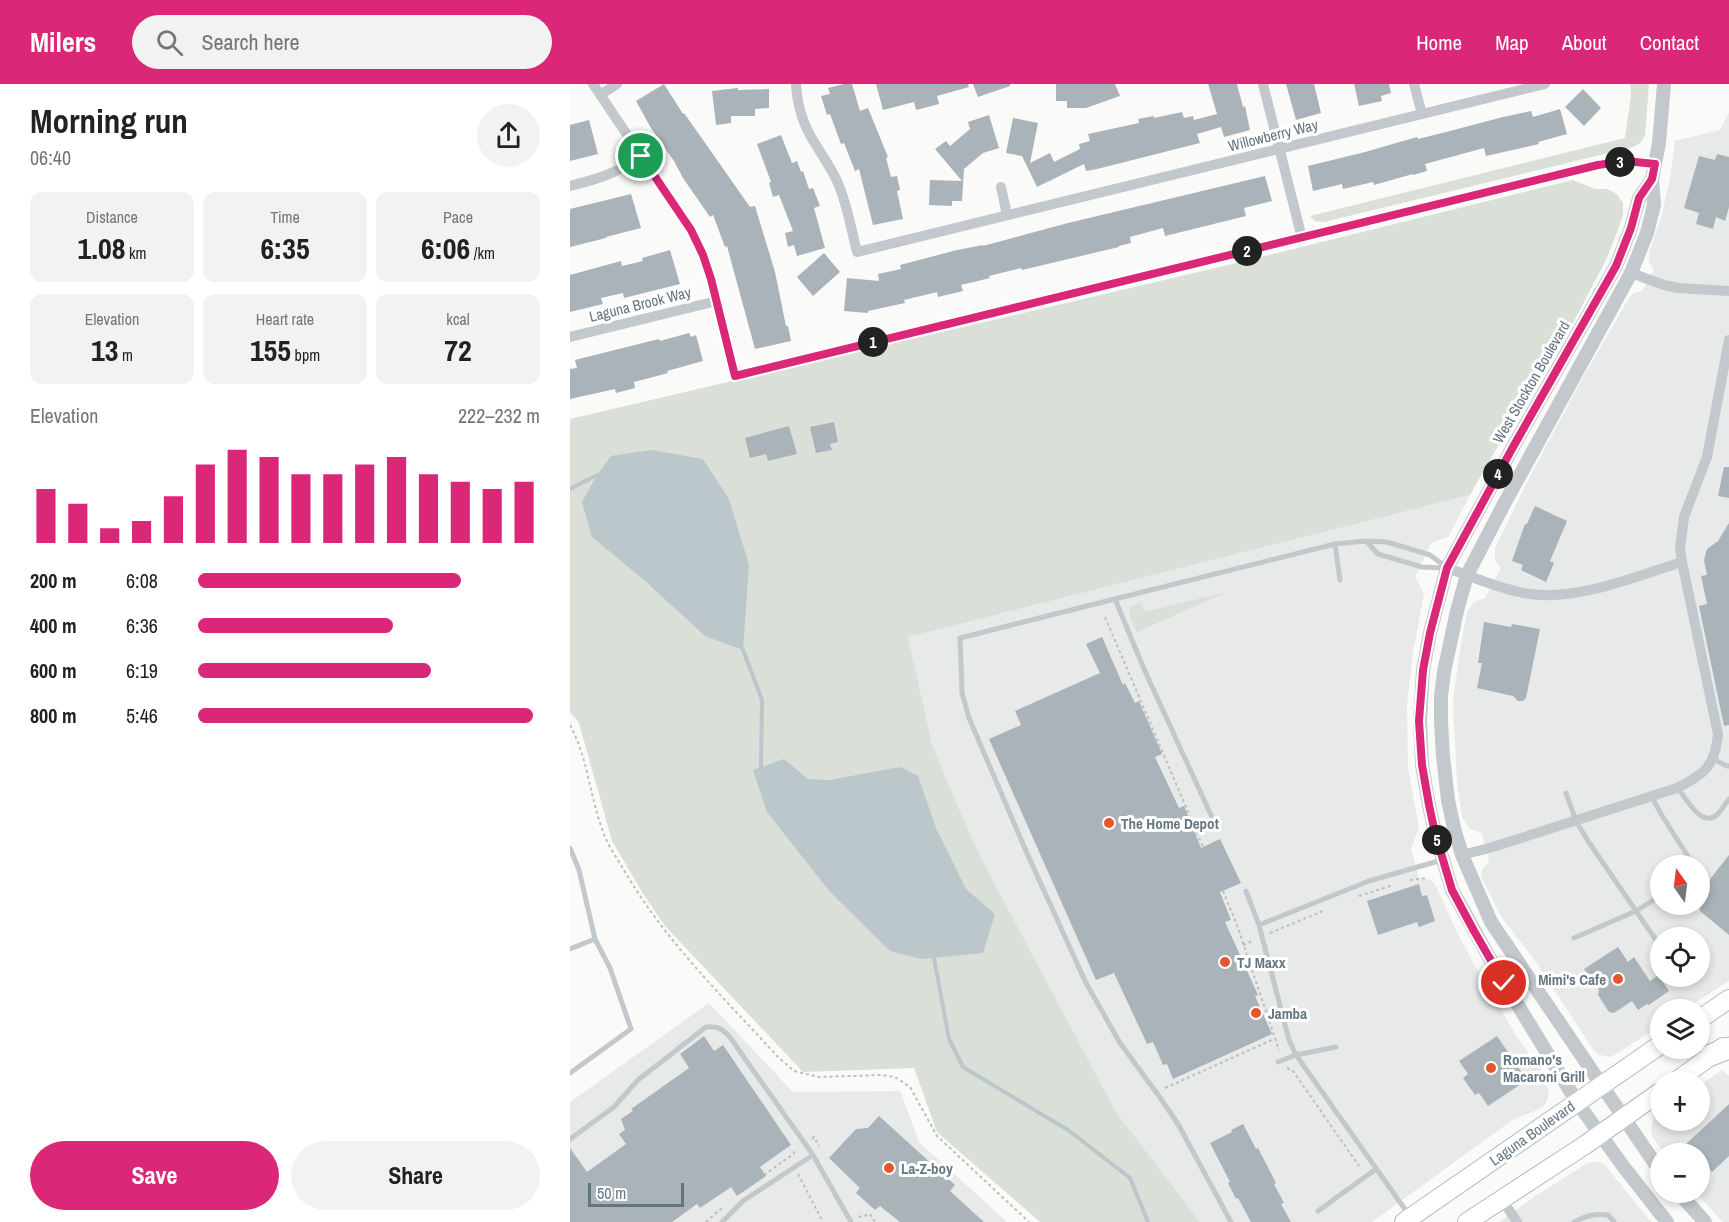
<!DOCTYPE html>
<html lang="en">
<head>
<meta charset="utf-8">
<style>
  :root { --surface:#fff; --page:#f2f2f2; --text:#222; --muted:#767676; --accent:#db2777 }
  body { margin:0; font-family:"Archivo Narrow",sans-serif; background:var(--page); color:var(--text); height:100vh; display:flex; flex-direction:column; font-size:22px; white-space:nowrap }
  * { box-sizing:border-box; margin:0 }
  p { font-size:20px; color:var(--muted) }
  .icon { flex:none; width:33px; height:33px; fill:none; stroke:currentColor; stroke-width:2; stroke-linecap:round; stroke-linejoin:round }
  .map { position:relative; flex:1; overflow:hidden }
  .drawer { display:flex; flex-direction:column; background:var(--surface); width:570px }
  .drawer>* { flex:none }
  .needle { width:39px; rotate:346deg }
  .buttons { position:absolute; left:1080px; top:771px; display:grid; gap:12px }
  .buttons a { display:grid; place-items:center; width:60px; height:60px; border-radius:50%; background:var(--surface); box-shadow:0 3px 9px #0003; font-size:30px }
  .scale { position:absolute; left:18px; bottom:15px; width:96px; box-sizing:border-box; padding-left:6px; border:3px solid #657683; border-top:0; font-size:16px; line-height:21px; white-space:nowrap; color:#657683; -webkit-text-stroke:4px #fff; paint-order:stroke }
  .pin { position:absolute; display:grid; place-items:center; width:51px; height:51px; color:#fff; margin:-26px; border:3px solid #fff; border-radius:50%; box-shadow:0 2px 6px #0007 }
  .km { position:absolute; width:30px; height:30px; margin:-15px; border-radius:50%; background:#222; color:#fff; font-size:16px; line-height:30px; text-align:center }
  .round { display:grid; place-items:center; flex:none; width:63px; height:63px; border-radius:32px; background:var(--page) }
  .head { display:flex; align-items:center; justify-content:space-between; height:102px; padding:0 30px }
  h1 { font-size:33px; font-weight:700; line-height:45px }
  .metrics { display:grid; grid-template-columns:repeat(3,1fr); gap:9px; height:102px; padding:6px 30px }
  .metrics div { display:grid; align-content:center; border-radius:12px; background:var(--page); text-align:center }
  .metrics b { font-size:30px; font-weight:700 }
  .metrics small { font-size:16px; font-weight:400 }
  .metrics p { font-size:16px }
  .chart { height:168px; padding:12px 30px }
  .chart p { display:flex; justify-content:space-between }
  .chart svg { width:100%; height:108px; margin-top:6px; stroke:var(--accent); stroke-width:6 }
  .button { display:flex; gap:12px; margin-top:auto; padding:12px 30px }
  .button a { flex:1; height:69px; border-radius:36px; background:var(--accent); color:#fff; font-size:24px; font-weight:700; line-height:69px; text-align:center }
  .button a+a { background:var(--page); color:var(--text) }
  ul { padding:0 30px; list-style:none; font-size:20px }
  li { display:grid; grid-template-columns:96px 72px 1fr; align-items:center; height:45px }
  li i { height:15px; border-radius:8px; background:var(--accent) }
  header { display:flex; align-items:center; gap:36px; box-sizing:border-box; height:84px; padding:0 30px; background:var(--accent); color:#fff }
  header strong { font-size:28px }
  nav { display:flex; gap:33px; margin-inline-start:auto; font-size:21px }
  .search { width:420px; height:54px; background:var(--page); display:flex; align-items:center; gap:15px; box-sizing:border-box; padding:0 21px; border-radius:33px; color:var(--muted); font-size:22px }
  main { display:flex; flex:1; min-height:0 }
  .map>svg:first-child { display:block }
</style>
</head>
<body>
<header>
<strong>Milers</strong>
<div class="search"><svg class="icon" aria-label="search" viewBox="0 0 24 24"><circle cx="10" cy="10" r="6"/><path d="M15 15l6 6"/></svg>Search here</div>
<nav><a>Home</a><a>Map</a><a>About</a><a>Contact</a></nav>
</header>
<main>
<section class="drawer">
<div class="head"><div><h1>Morning run</h1><p>06:40</p></div><a class="round"><svg class="icon" aria-label="share" viewBox="0 0 24 24"><path d="M12 15V3M7 8l5-5 5 5M5 13v7h14v-7"/></svg></a></div>
<div class="metrics">
<div><p>Distance</p><b>1.08<small> km</small></b></div>
<div><p>Time</p><b>6:35</b></div>
<div><p>Pace</p><b>6:06<small> /km</small></b></div>
</div>
<div class="metrics">
<div><p>Elevation</p><b>13<small> m</small></b></div>
<div><p>Heart rate</p><b>155<small> bpm</small></b></div>
<div><p>kcal</p><b>72</b></div>
</div>
<div class="chart"><p><span>Elevation</span>222–232 m</p>
<svg viewBox="0 0 160 44" preserveAspectRatio="none"><path d="M5 44V22M15 44V28M25 44V38M35 44V35M45 44V25M55 44V12M65 44V6M75 44V9M85 44V16M95 44V16M105 44V12M115 44V9M125 44V16M135 44V19M145 44V22M155 44V19"/></svg>
</div>
<ul>
<li><b>200 m</b>6:08<i style="width:77%"></i></li>
<li><b>400 m</b>6:36<i style="width:57%"></i></li>
<li><b>600 m</b>6:19<i style="width:68%"></i></li>
<li><b>800 m</b>5:46<i style="width:98%"></i></li>
</ul>
<div class="button"><a>Save</a><a>Share</a></div>
</section>
<div class="map">
<svg width="1159" height="1138" viewBox="0 0 1159 1138">
  <rect width="100%" height="100%" fill="#fafaf8"/>
  <path fill="#e8e9e9" fill-rule="evenodd" d="M1159,28v869l-44,28 -25,1v16l-49,31 -11,-2 -6,-4 -58,-89 -34,-44 -21,-41 1,-8 7,-7 -7,-29 -12,-4 -8,-12 -5,-35 -4,-82 7,-50 7,-38 7,-10 11,-4 16,-30 -6,-7v-13l32,-66 55,-103 47,-81 5,-5 8,-2 12,-21 -5,-8v-9l12,-35 9,-40 5,-37 45,-11zM1090,782h40v38h-40zM1090,854h40v38h-40z
    M900,411l-22,42 -17,6 -16,34 9,17 -11,58 -6,53 1,63 11,60 -8,21 8,29 10,1 6,5 22,48 18,34 42,71 28,39 4,17 -3,10 -6,6 -26,10 -142,103h-172l-84,-110 -135,-254 -23,-51 -26,-63 -24,-107z
    M139,919l84,89 107,-1 19,51 88,80h-437v-120z
    M1152,986l7,6v146h-6l-27,-29 4,-1v-38l-36,-1 -12,-17 -1,-7 3,-13 6,-5v9h40v-35z
    M1022,1078h7l6,3 46,57h-152l38,-27 49,-31z"/>
  <path fill="#dadfd7" d="M1060,0h19l-4,52 -5,7 -7,4 -309,75 -9,-1 -5,-5 315,-78 6,-43z
    M1003,96l22,9h12l10,5 6,9v13l-16,42 -34,65 -42,71 -20,29 -41,72 -562,142 24,107 26,63 23,51 135,254 84,110h-160l-103,-90 -23,-64 -111,4 -138,-146 -23,-34 -30,-51 -33,-118 -9,-11v-293l654,-153z
    M657,508l-90,40c-6,-13 -16,-26 4,-29l3,9z"/>
  <path fill="#bbc7cb" d="M81,366l52,9 26,40 20,66 -6,85 -38,-14 -61,-56 -52,-43 -10,-35 15,-27 14,-19z
    M214,675l24,20 22,1 70,-13 18,9 18,52 30,61 29,25 -12,39 -62,6 -31,-8 -60,-59 -63,-80 -14,-42z"/>
  <g fill="none" stroke-linecap="round" stroke-linejoin="round">
    <path stroke="#bbc7cb" stroke-width="4" d="M0,405l27,-14
      M173,566l19,50 -1,67
      M364,874l15,81 14,28 105,63 62,48 18,44"/>
  </g>
  <path fill="#aab3b9" d="M94,0l19,30 1,-1 66,94 5,-1 20,66 11,54h2l3,15 -36,8 -28,-103 -2,1 -12,-32 -3,2 -27,-39 -9,-17 -23,-33 -15,-27z
    M274,0h8l8,27 8,-3 20,49 -2,1 5,19 6,-1 3,14 -3,1 6,28 -30,6 -14,-56 -4,2 -11,-28 -3,1 -11,-30 -3,1 -6,-19 9,-2 -2,-6z
    M306,0h92l1,3 -32,9 2,8 -23,6 -2,-8 -31,8z
    M403,0h37v2l-32,11z
    M486,0h59l5,12 -34,12h-19v-7h-11z
    M638,0h29l6,23 2,-1 5,24 -26,7 -3,-10 -24,7 3,9 -103,26 -11,2 -2,-7 -47,23 -15,-31 -16,-3 7,-35 25,5 -8,40 20,-10 4,9 26,-13 -1,-5 11,-3 -2,-7 51,-11 -1,-4 16,-3v2l28,-6 2,6 9,-2 1,4 23,-6z
    M716,0h28l7,29 -25,7z
    M784,0h35l2,9 -10,3 1,5 -23,5z
    M168,4v2l31,-1v19l-14,1v7h-24v7l-15,2 -4,-34z
    M1013,5l18,19 -17,18 -19,-19z
    M990,25l7,25 -29,8 1,2 -53,12 -2,-8 -59,16 2,7 -14,4v-1l-39,11 -1,-3 -30,7 -1,-5 -29,7 -5,-25 57,-14 52,-15 1,2 28,-7 57,-15 28,-6 2,6z
    M419,31l10,33 -16,5 -19,16 -2,32h-10v5l-23,-1 1,-25 32,1 -27,-32 11,-8 4,5 20,-17 -2,-7z
    M19,36l9,34 -28,7v-36z
    M211,51l11,28 5,-2 4,11 2,-1 6,18 4,-1 7,18 -6,2 11,40 -28,8 -3,-11 -6,2 -3,-14 8,-2 -14,-36 -6,2 -4,-14 2,-1 -14,-38z
    M1147,70l12,3v50l-4,14 -9,-4 -3,12 -17,-5 3,-11 -15,-5 15,-52 16,4z
    M695,92l7,25 -28,7 2,8 -81,20 -2,-8 -33,9 1,6 -12,3v1l-97,23 -1,-2 -32,8 1,2 -29,7 2,6 -25,6 -1,-5 -33,8 1,3 -37,8v2l-24,-2 3,-33 32,3 -1,-7 23,-5 -1,-4 57,-15 26,-5v1l85,-23z
    M61,110l10,34 -35,9v1l-36,9v-38z
    M100,166l10,34 -56,14 -1,-5 -22,5 2,6 -33,8v-37l51,-14 1,5 21,-5 -1,-3z
    M254,169l16,19 -27,24 -16,-19z
    M119,249l2,4 5,-2 7,26 -36,10 1,2 -34,9 1,6 -19,5 -1,-4 -45,10v-30l7,-1 -2,-8 84,-21 1,2z
    M264,338l4,20 -8,2 2,6 -16,3 -6,-26z
    M219,342l8,28 -29,7 -2,-7 -16,4 -5,-20z
    M1154,383h5v31l-11,-2z
    M965,422l32,15 -17,40 4,2 -8,19 -25,-12 2,-5 -11,-4 13,-37h2z
    M1159,439v202l-5,1 -25,-120 8,-2 -6,-28 6,-1 -3,-15 3,-11 11,-8z
    M914,538l27,5 1,-3 28,5 -14,69 -3,3h-5l-5,-5 -36,-8 5,-25h-4z
    M532,553l21,48 2,-2 10,20 4,-2 23,53 -7,3 24,51 5,-2 17,42 19,-9 21,44 -21,9 11,28 -6,2 33,73 -3,1 17,38 -99,45 -6,-15 -4,1 -10,-23 -6,2 -33,-71 -18,7 -107,-241 32,-14 -6,-14 85,-38 -14,-29z
    M1159,771v80l-29,-24v-19z
    M849,800l3,12 5,-1 8,26 -16,6 -2,-5 -39,13 -11,-34z
    M1048,863l10,15 6,-5 16,24 8,-6 11,16 -20,14 -2,-1 -9,6 -6,-9 -18,12 -5,-1 -11,-17 1,-5 -15,-21z
    M134,952l10,15 9,-6 68,100 -31,22 6,9 -29,20 -6,-9 -31,21 -3,-4 -25,18h-102v-74l17,24 39,-28 -7,-10 6,-4 -4,-11 12,-8 -2,-2 58,-41 -9,-14z
    M927,952l30,44 -39,26 -9,-13 -4,2 -12,-17 5,-4 -9,-13z
    M1159,1020v52l-17,16 -12,-14v-4h-5l-9,-10z
    M309,1032l76,69 -5,6 34,31h-84l-20,-16 -5,4 -19,-17 4,-5 -31,-30 27,-29 12,-1z
    M673,1040l13,25 2,-1 18,35 -2,1 10,19 -3,1 10,18h-40l-13,-24 -2,1 -8,-16 2,-1 -20,-39 22,-11 -1,-2z"/>
  <g fill="none" stroke-linecap="round" stroke-linejoin="round">
    <g stroke="#b5babe" stroke-width="20">
      <path id="primary" d="M1130,935l29,-20
        M1105,998l48,-35
        M834,1138l256,-177
        M897,1138l118,-77 75,-53"/>
    </g>
    <g stroke="#b4b9bd" stroke-width="23">
      <path id="motorway" d="M1141,971l18,-7"/>
    </g>
    <path stroke="#bbbfc2" stroke-width="2" stroke-dasharray="3 3" stroke-linecap="butt" d="M535,533l98,230
      M0,641c19,35 20,77 36,114 5,11 12,21 18,31 41,71 100,128 154,187l16,14 25,6 62,-2 14,2 15,10 27,49 92,86
      M840,796l17,-2
      M653,807l14,34 42,125
      M789,812l34,-11
      M700,849l53,-22
      M673,861l11,-5
      M717,984l6,3 66,95
      M595,1004l109,-49
      M242,1055l2,-2 5,9
      M228,1090l25,48
      M194,1091l28,-20 5,-6
      M289,1132l1,1 10,-3 5,8
      M136,1138l16,-14"/>
    <path stroke="#c3c8cc" stroke-width="5" d="M796,457l12,13 44,13 24,1
      M765,460l5,36
      M545,515l-155,39 2,55 7,25 57,133 60,132 34,60 41,56 17,25 53,98
      M1143,675l14,7h2
      M1108,704c8,11 24,40 39,27 4,-4 8,-11 12,-16
      M996,709l10,28 12,20 72,105
      M1082,713l9,17 33,52
      M646,742l-72,-157 -29,-70 220,-55 31,-3 21,1 43,13 16,12
      M0,764l9,22 16,69 15,29 21,61 -61,44
      M676,807l13,34 30,115 7,15 113,160
      M689,841l110,-44 73,-21
      M1004,854l62,-27 24,-15
      M0,865l25,-10
      M708,978l18,-7 40,-8
      M0,1055l44,-32 24,-27 68,-53c11,-1 15,1 23,9l84,119 38,67
      M748,1127l58,-42
      M152,1138l21,-21 70,-46
      M1004,1138c12,-6 21,-9 34,-7l6,7"/>
    <path stroke="#c3c8cc" stroke-width="10" d="M23,0l98,146 12,25 8,24 24,97 863,-211 28,-4 29,3
      M226,0c1,21 8,43 20,61 7,12 15,23 21,36 10,22 14,47 20,71l688,-168
      M693,0l39,154
      M844,0l8,30
      M30,11l17,-11
      M0,102c28,-7 48,-13 71,-30
      M431,103l6,28
      M1061,189l33,12 14,3 51,3
      M0,253l147,-36
      M1112,478l-2,-14 4,-31 23,-60 22,-117
      M877,484c27,9 55,22 83,26 48,7 106,-18 152,-32l36,172c-3,33 -14,40 -41,54l-184,59 -31,8
      M931,1114l16,24"/>
    <path stroke="#c3c8cc" stroke-width="14" d="M1082,95l-13,19 -8,30 -15,38 -103,181 -66,121 -17,65 -7,37 -3,51 2,44 7,40 6,28 17,57 42,76 83,136 46,64 44,56
      M1090,1087l-169,-249 -29,-67 -8,-27 -6,-28 -5,-44 -2,-34v-26l3,-24 13,-61 10,-36 37,-71 127,-231 16,-40 7,-28 -2,-26 7,-36 5,-59
      M1108,1108l27,30"/>
    <use href="#primary" stroke="#fff" stroke-width="18"/>
    <use href="#motorway" stroke="#fff" stroke-width="21"/>
  </g>
  <g fill="none" stroke-linecap="round" stroke-linejoin="round">
    <g stroke="#fff" stroke-width="12">
      <path id="route" d="M71,72l50,74 12,25 8,24 24,97 863,-211 28,-4 29,3 -3,15 -13,19 -8,30 -15,38 -103,181 -66,121 -17,65 -7,37 -4,51 3,44 7,40 6,28 17,57 22,41 30,52"/>
    </g>
    <use href="#route" stroke="#db2777" stroke-width="8"/>
  </g>
  <g fill="#e4572e" stroke="#fff" stroke-width="2">
    <circle cx="539" cy="739" r="6"/>
    <circle cx="655" cy="878" r="6"/>
    <circle cx="1048" cy="895" r="6"/>
    <circle cx="686" cy="929" r="6"/>
    <circle cx="921" cy="984" r="6"/>
    <circle cx="319" cy="1084" r="6"/>
  </g>
  <g text-anchor="middle" dominant-baseline="central" stroke-width="6" stroke-linejoin="round" paint-order="stroke">
    <g font-size="15" fill="#657683" stroke="#fff">
      <text transform="translate(703 51) rotate(-14)">Willowberry Way</text>
      <text transform="translate(70 220) rotate(-14)">Laguna Brook Way</text>
      <text transform="translate(961 298) rotate(-60)">West Stockton Boulevard</text>
      <text transform="translate(962 1049) rotate(-35)">Laguna Boulevard</text>
    </g>
    <g font-size="15" font-weight="bold" fill="#657683" stroke="#fff" text-anchor="start">
      <text x="551" y="739">The Home Depot</text>
      <text x="667" y="878">TJ Maxx</text>
      <text x="1036" y="895" text-anchor="end">Mimi's Cafe</text>
      <text x="698" y="929">Jamba</text>
      <text x="933" y="975">Romano's<tspan x="933" dy="17">Macaroni Grill</tspan></text>
      <text x="331" y="1084">La-Z-boy</text>
    </g>
  </g>
</svg>
<div class="buttons">
<a><svg class="needle" viewBox="-14 -14 28 28"><path d="M0-13l5 13h-10z" fill="#e53935"/><path d="M0 13l5-13h-10z" fill="#767676"/></svg></a>
<a><svg class="icon" aria-label="locate" viewBox="0 0 24 24"><circle cx="12" cy="12" r="6"/><path d="M12 2v4M12 18v4M2 12h4M18 12h4"/></svg></a>
<a><svg class="icon" aria-label="layers" viewBox="0 0 24 24"><path d="M12 4l9 5-9 5-9-5zM3 14l9 5 9-5"/></svg></a>
<a>+</a>
<a>−</a>
</div>
<div class="scale">50 m</div>
<div class="pin" style="left:71px;top:72px;background:#1e9e55"><svg class="icon" aria-label="arrive" viewBox="0 0 24 24"><path d="M6 21V4h12l-3 4 3 4H6"/></svg></div>
<div class="pin" style="left:934px;top:899px;background:#d93025"><svg class="icon" aria-label="check" viewBox="0 0 24 24"><path d="M5 12l5 5 9-10"/></svg></div>
<b class="km" style="left:303px;top:258px">1</b>
<b class="km" style="left:677px;top:167px">2</b>
<b class="km" style="left:1050px;top:78px">3</b>
<b class="km" style="left:928px;top:390px">4</b>
<b class="km" style="left:867px;top:756px">5</b>
</div>
</main>
</body>
</html>
